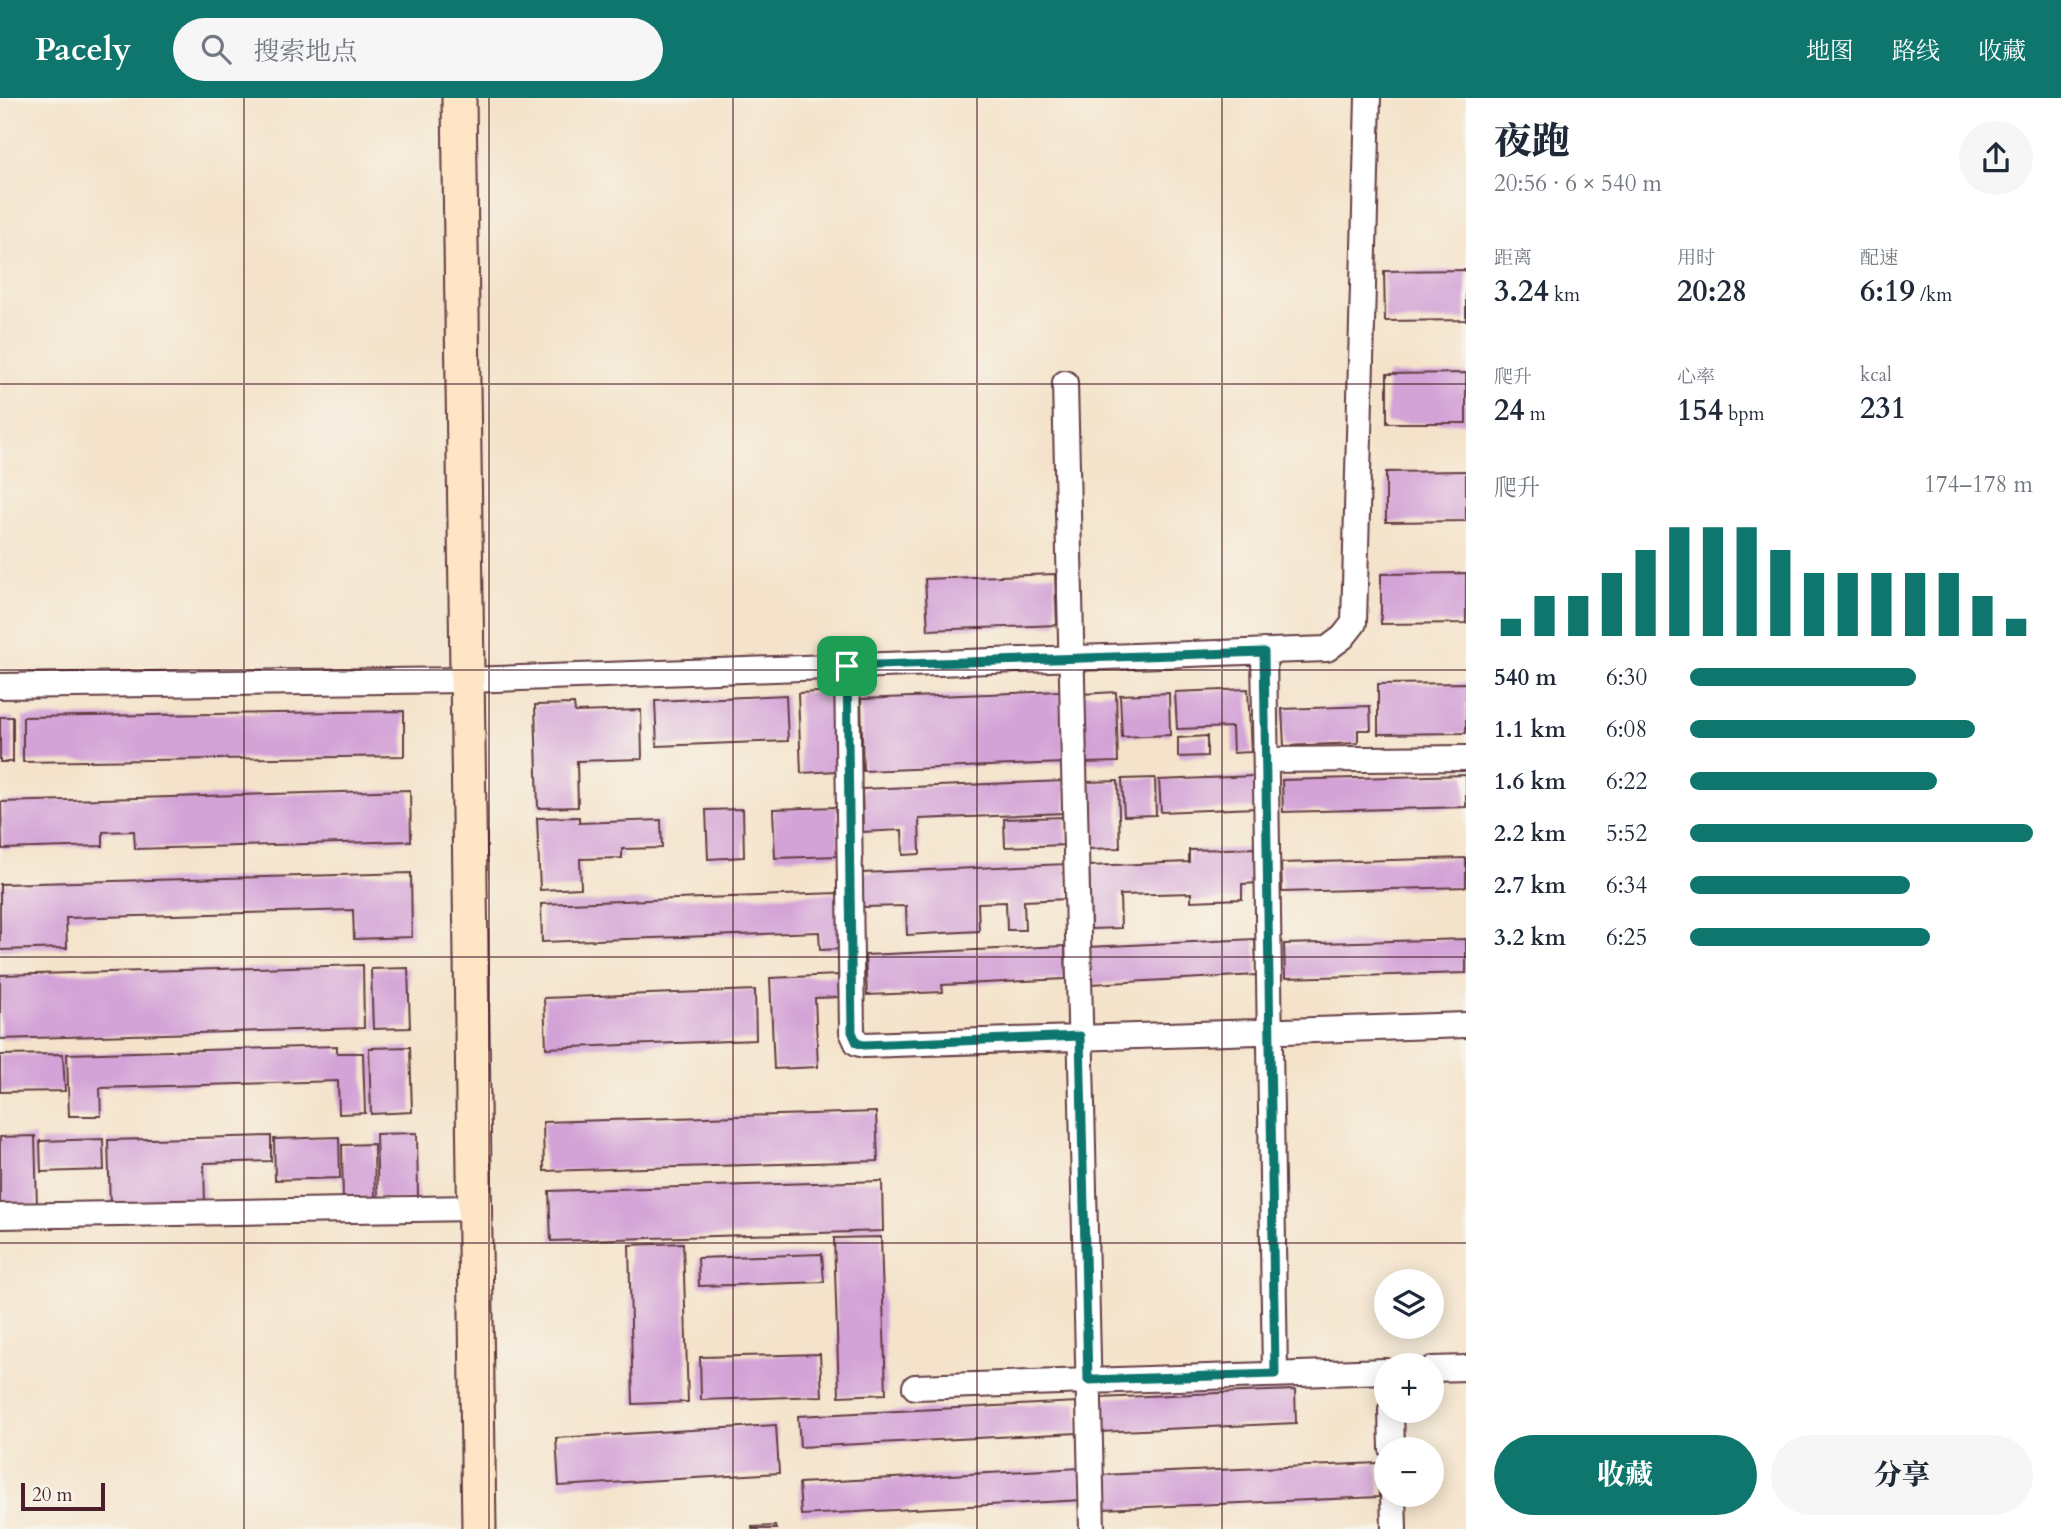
<!DOCTYPE html>
<html lang="zh">
<head>
<meta charset="utf-8">
<style>
  :root { --surface:#fff; --page:#f6f6f7; --text:#1f2937; --muted:#747a83; --accent:#0f766e }
  body { margin:0; font-family:Cardo,"Noto Serif SC",serif; background:var(--page); color:var(--text); height:100vh; display:flex; flex-direction:column; font-size:26px; white-space:nowrap }
  * { box-sizing:border-box; margin:0 }
  p { font-size:23px; color:var(--muted) }
  .icon { flex:none; width:38px; height:38px; fill:none; stroke:currentColor; stroke-width:2; stroke-linecap:round; stroke-linejoin:round }
  .map { position:relative; flex:1; overflow:hidden }
  .sheet { display:flex; flex-direction:column; background:var(--surface); width:595px }
  .sheet>* { flex:none }
  .fabs { position:absolute; left:1374px; top:1171px; display:grid; gap:14px }
  .fabs a { display:grid; place-items:center; width:70px; height:70px; border-radius:50%; background:var(--surface); box-shadow:0 4px 18px #0003; font-size:35px }
  .scale { position:absolute; left:21px; bottom:18px; width:84px; box-sizing:border-box; padding-left:7px; border:4px solid #4a1f2b; border-top:0; font-size:19px; line-height:24px; white-space:nowrap; color:#4a1f2b; -webkit-text-stroke:5px #f7f3e8; paint-order:stroke }
  .pin { position:absolute; display:grid; place-items:center; width:60px; height:60px; color:#fff; margin:-30px; border-radius:14px; box-shadow:0 4px 10px #0006 }
  .round { display:grid; place-items:center; flex:none; width:74px; height:74px; border-radius:37px; background:var(--page) }
  .headline { display:flex; align-items:center; justify-content:space-between; height:119px; padding:0 28px }
  h1 { font-size:38px; font-weight:800; line-height:52px }
  .stats { display:grid; grid-template-columns:repeat(3,1fr); gap:10px; height:119px; padding:7px 28px }
  .stats div { display:grid; align-content:center }
  .stats b { font-size:30px; font-weight:800 }
  .stats small { font-size:19px; font-weight:400 }
  .stats p { font-size:19px }
  .chart { height:196px; padding:14px 28px }
  .chart p { display:flex; justify-content:space-between }
  .chart svg { width:100%; height:126px; margin-top:7px; stroke:var(--accent); stroke-width:6 }
  .button { display:flex; gap:14px; margin-top:auto; padding:14px 28px }
  .button a { flex:1; height:80px; border-radius:42px; background:var(--accent); color:#fff; font-size:28px; font-weight:800; line-height:80px; text-align:center }
  .button a+a { background:var(--page); color:var(--text) }
  ul { padding:0 28px; list-style:none; font-size:23px }
  li { display:grid; grid-template-columns:112px 84px 1fr; align-items:center; height:52px }
  li i { height:18px; border-radius:9px; background:var(--accent) }
  header { display:flex; align-items:center; gap:42px; box-sizing:border-box; height:98px; padding:0 35px; background:var(--accent); color:#fff }
  header strong { font-size:33px }
  nav { display:flex; gap:38px; margin-inline-start:auto; font-size:24px }
  .search { width:490px; height:63px; background:var(--page); display:flex; align-items:center; gap:18px; box-sizing:border-box; padding:0 24px; border-radius:38px; color:var(--muted); font-size:26px }
  main { display:flex; flex:1; min-height:0 }
  .map>svg:first-child { display:block }
</style>
</head>
<body>
<header>
<strong>Pacely</strong>
<div class="search"><svg class="icon" aria-label="search" viewBox="0 0 24 24"><circle cx="10" cy="10" r="6"/><path d="M15 15l6 6"/></svg>搜索地点</div>
<nav><a>地图</a><a>路线</a><a>收藏</a></nav>
</header>
<main>
<div class="map">
<svg width="1466" height="1431" viewBox="0 0 1466 1431">
  <rect width="100%" height="100%" fill="#f7f3e8"/>
  <filter id="ink" filterUnits="userSpaceOnUse"><feTurbulence type="fractalNoise" baseFrequency=".0143" numOctaves="2"/><feDisplacementMap in="SourceGraphic" scale="14" xChannelSelector="R" yChannelSelector="G"/><feConvolveMatrix kernelMatrix="1 2 1 2 8 2 1 2 1" color-interpolation-filters="sRGB"/></filter>
  <filter id="wash" filterUnits="userSpaceOnUse"><feTurbulence type="fractalNoise" baseFrequency=".00686" numOctaves="4" result="noise"/><feDisplacementMap in="SourceGraphic" scale="28" xChannelSelector="R" yChannelSelector="G"/><feGaussianBlur stdDeviation="1.57" result="paint"/><feColorMatrix in="noise" values="0 0 0 0 0 0 0 0 0 0 0 0 0 0 0 0 0 1.4 0 .05"/><feComposite in="paint" operator="in"/></filter>
  <g filter="url(#wash)">
    <rect width="100%" height="100%" fill="#f4e3ca"/>
    <g id="blocks">
      <path fill="#d3a2d7" d="M1466,172v50l-81,1 -1,-50z
        M1466,275v50h-79v-49z
        M1466,373v50l-80,1v-50z
        M1466,475v50l-85,1v-50z
        M1055,476l2,51 -129,5 -3,-51z
        M1466,585v50l-88,1v-50z
        M1248,591l3,63 -18,1 -1,-26 -55,2 -2,-37z
        M839,593l-2,80 -36,2 -3,-80z
        M1061,593l3,72 -201,8 -2,-72z
        M1116,594l2,70 -34,1 -3,-69z
        M1169,595l1,42 -48,2 -2,-42z
        M786,597l2,46 -131,5 -2,-45z
        M574,606l1,8 66,-2 1,49 -65,2 1,46 -40,1 -3,-103z
        M1370,608l1,24h-13v13l-74,3 -2,-37z
        M404,613v45l-381,6v-45z
        M0,619h13v45h-13z
        M1207,638v20l-29,1v-19z
        M1466,677v32l-183,5 -1,-32z
        M1254,678l1,32 -94,4 -2,-32z
        M1155,680l1,37 -32,1 -2,-37z
        M1065,683l1,32 -147,6 1,35 -17,1 -1,-25 -39,2 -1,-43z
        M1118,683l2,67 -32,1 -2,-67z
        M410,692l1,51 -276,8 -1,-18 -31,1v14l-101,3 -1,-47z
        M837,709l2,49 -64,2 -2,-49z
        M743,711l1,48 -36,2 -2,-49z
        M579,719v6l82,-3 1,28 -40,1v9l-42,1 1,29 -41,2 -3,-72z
        M1065,719l1,28 -61,2 -1,-28z
        M1258,750l2,35 -18,1v15l-51,2v-8l-71,2 1,33 -30,1 -2,-63 100,-4v-12z
        M1466,760v29l-184,5 -1,-29z
        M1067,766l1,35 -44,2 1,29h-18l-1,-28 -28,1 1,28 -72,4 -1,-29 -43,1 -1,-34z
        M411,775l1,64 -58,2 -1,-29 -287,8 1,30 -67,2v-66z
        M838,795l2,56 -20,1 -1,-18 -277,10 -1,-38z
        M1255,841l2,36 -166,9 -2,-37z
        M1466,841v34l-181,5 -1,-34z
        M1065,848l1,33 -124,6 1,7 -76,3 -2,-40z
        M363,867l1,63 -364,11v-64z
        M408,870l2,60 -37,1 -2,-60z
        M838,877l1,22 -24,1 3,69 -44,2 -4,-91z
        M755,892l1,50 -210,8 -2,-50z
        M337,948v7h26l2,60 -26,1 -1,-33 -238,7 1,28h-32l-2,-62z
        M410,949l2,65 -41,2 -2,-66z
        M63,956l2,37 -65,1v-37z
        M876,1014l2,49 -334,10 -1,-49z
        M417,1035l1,66 -40,1 -2,-66z
        M35,1038l2,70 -37,1v-70z
        M271,1038v25l-67,2 1,42 -95,2 -2,-67z
        M339,1039l1,41 -65,2 -1,-41z
        M103,1041l1,31 -63,2 -1,-31z
        M374,1046l1,58 -32,1 -1,-58z
        M882,1083l1,50 -332,10 -2,-50z
        M881,1139l5,157 -47,2 -5,-158z
        M683,1145l5,159 -55,2 -4,-159z
        M822,1156l2,28 -125,4 -1,-28z
        M820,1256l2,42 -121,4 -1,-43z
        M1295,1292l1,33 -197,9 -1,-34z
        M1077,1304l1,31 -278,14 -2,-31z
        M776,1327l3,48 -220,13 -3,-48z
        M1378,1365l1,34 -277,12 -1,-34z
        M1081,1370l2,32 -282,15 -2,-32z
        M775,1428l1,3h-24v-2z"/>
    </g>
  </g>
  <g filter="url(#ink)">
    <use href="#blocks" fill-opacity="0" stroke="#643c43" stroke-width="2"/>
    <g fill="none" stroke-linecap="round" stroke-linejoin="round">
      <g stroke="#643c43" stroke-width="28">
        <path id="street" d="M1065,285l27,1146
          M1264,553l11,723
          M847,568l5,366 5,11 7,2 602,-20
          M0,588l467,-6 860,-31 16,-12 11,-14 14,-525
          M1266,662l200,-2
          M0,1118l474,-8
          M1432,1271l34,-1
          M915,1289l471,-16
          M1391,1312l1,39
          M1393,1396l1,35"/>
      </g>
      <g stroke="#643c43" stroke-width="37">
        <path id="secondary" d="M459,0l20,1431"/>
      </g>
      <use href="#street" stroke="#fff" stroke-width="24"/>
      <use href="#secondary" stroke="#fde5c5" stroke-width="33"/>
    </g>
  </g>
  <g fill="none" stroke-linecap="round" stroke-linejoin="round" filter="url(#ink)">
    <g stroke="#fff" stroke-width="14">
      <path id="route" d="M1264,554l11,722 -187,6 -8,-344 -216,9 -7,-2 -5,-11 -5,-366z"/>
    </g>
    <use href="#route" stroke="#0f766e" stroke-width="9"/>
  </g>
  <path fill="none" stroke="#4a1f2b" stroke-width="2" stroke-opacity="0.55" d="M244,0v1431M489,0v1431M733,0v1431M977,0v1431M1222,0v1431M0,286h1466M0,572h1466M0,859h1466M0,1145h1466"/>
</svg>
<div class="fabs">
<a><svg class="icon" aria-label="layers" viewBox="0 0 24 24"><path d="M12 4l9 5-9 5-9-5zM3 14l9 5 9-5"/></svg></a>
<a>+</a>
<a>−</a>
</div>
<div class="scale">20 m</div>
<div class="pin" style="left:847px;top:568px;background:#1e9e55"><svg class="icon" aria-label="arrive" viewBox="0 0 24 24"><path d="M6 21V4h12l-3 4 3 4H6"/></svg></div>
</div>
<section class="sheet">
<div class="headline"><div><h1>夜跑</h1><p>20:56 · 6 × 540 m</p></div><a class="round"><svg class="icon" aria-label="share" viewBox="0 0 24 24"><path d="M12 15V3M7 8l5-5 5 5M5 13v7h14v-7"/></svg></a></div>
<div class="stats">
<div><p>距离</p><b>3.24<small> km</small></b></div>
<div><p>用时</p><b>20:28</b></div>
<div><p>配速</p><b>6:19<small> /km</small></b></div>
</div>
<div class="stats">
<div><p>爬升</p><b>24<small> m</small></b></div>
<div><p>心率</p><b>154<small> bpm</small></b></div>
<div><p>kcal</p><b>231</b></div>
</div>
<div class="chart"><p><span>爬升</span>174–178 m</p>
<svg viewBox="0 0 160 44" preserveAspectRatio="none"><path d="M5 44V38M15 44V30M25 44V30M35 44V22M45 44V14M55 44V6M65 44V6M75 44V6M85 44V14M95 44V22M105 44V22M115 44V22M125 44V22M135 44V22M145 44V30M155 44V38"/></svg>
</div>
<ul>
<li><b>540 m</b>6:30<i style="width:66%"></i></li>
<li><b>1.1 km</b>6:08<i style="width:83%"></i></li>
<li><b>1.6 km</b>6:22<i style="width:72%"></i></li>
<li><b>2.2 km</b>5:52<i style="width:100%"></i></li>
<li><b>2.7 km</b>6:34<i style="width:64%"></i></li>
<li><b>3.2 km</b>6:25<i style="width:70%"></i></li>
</ul>
<div class="button"><a>收藏</a><a>分享</a></div>
</section>
</main>
</body>
</html>
